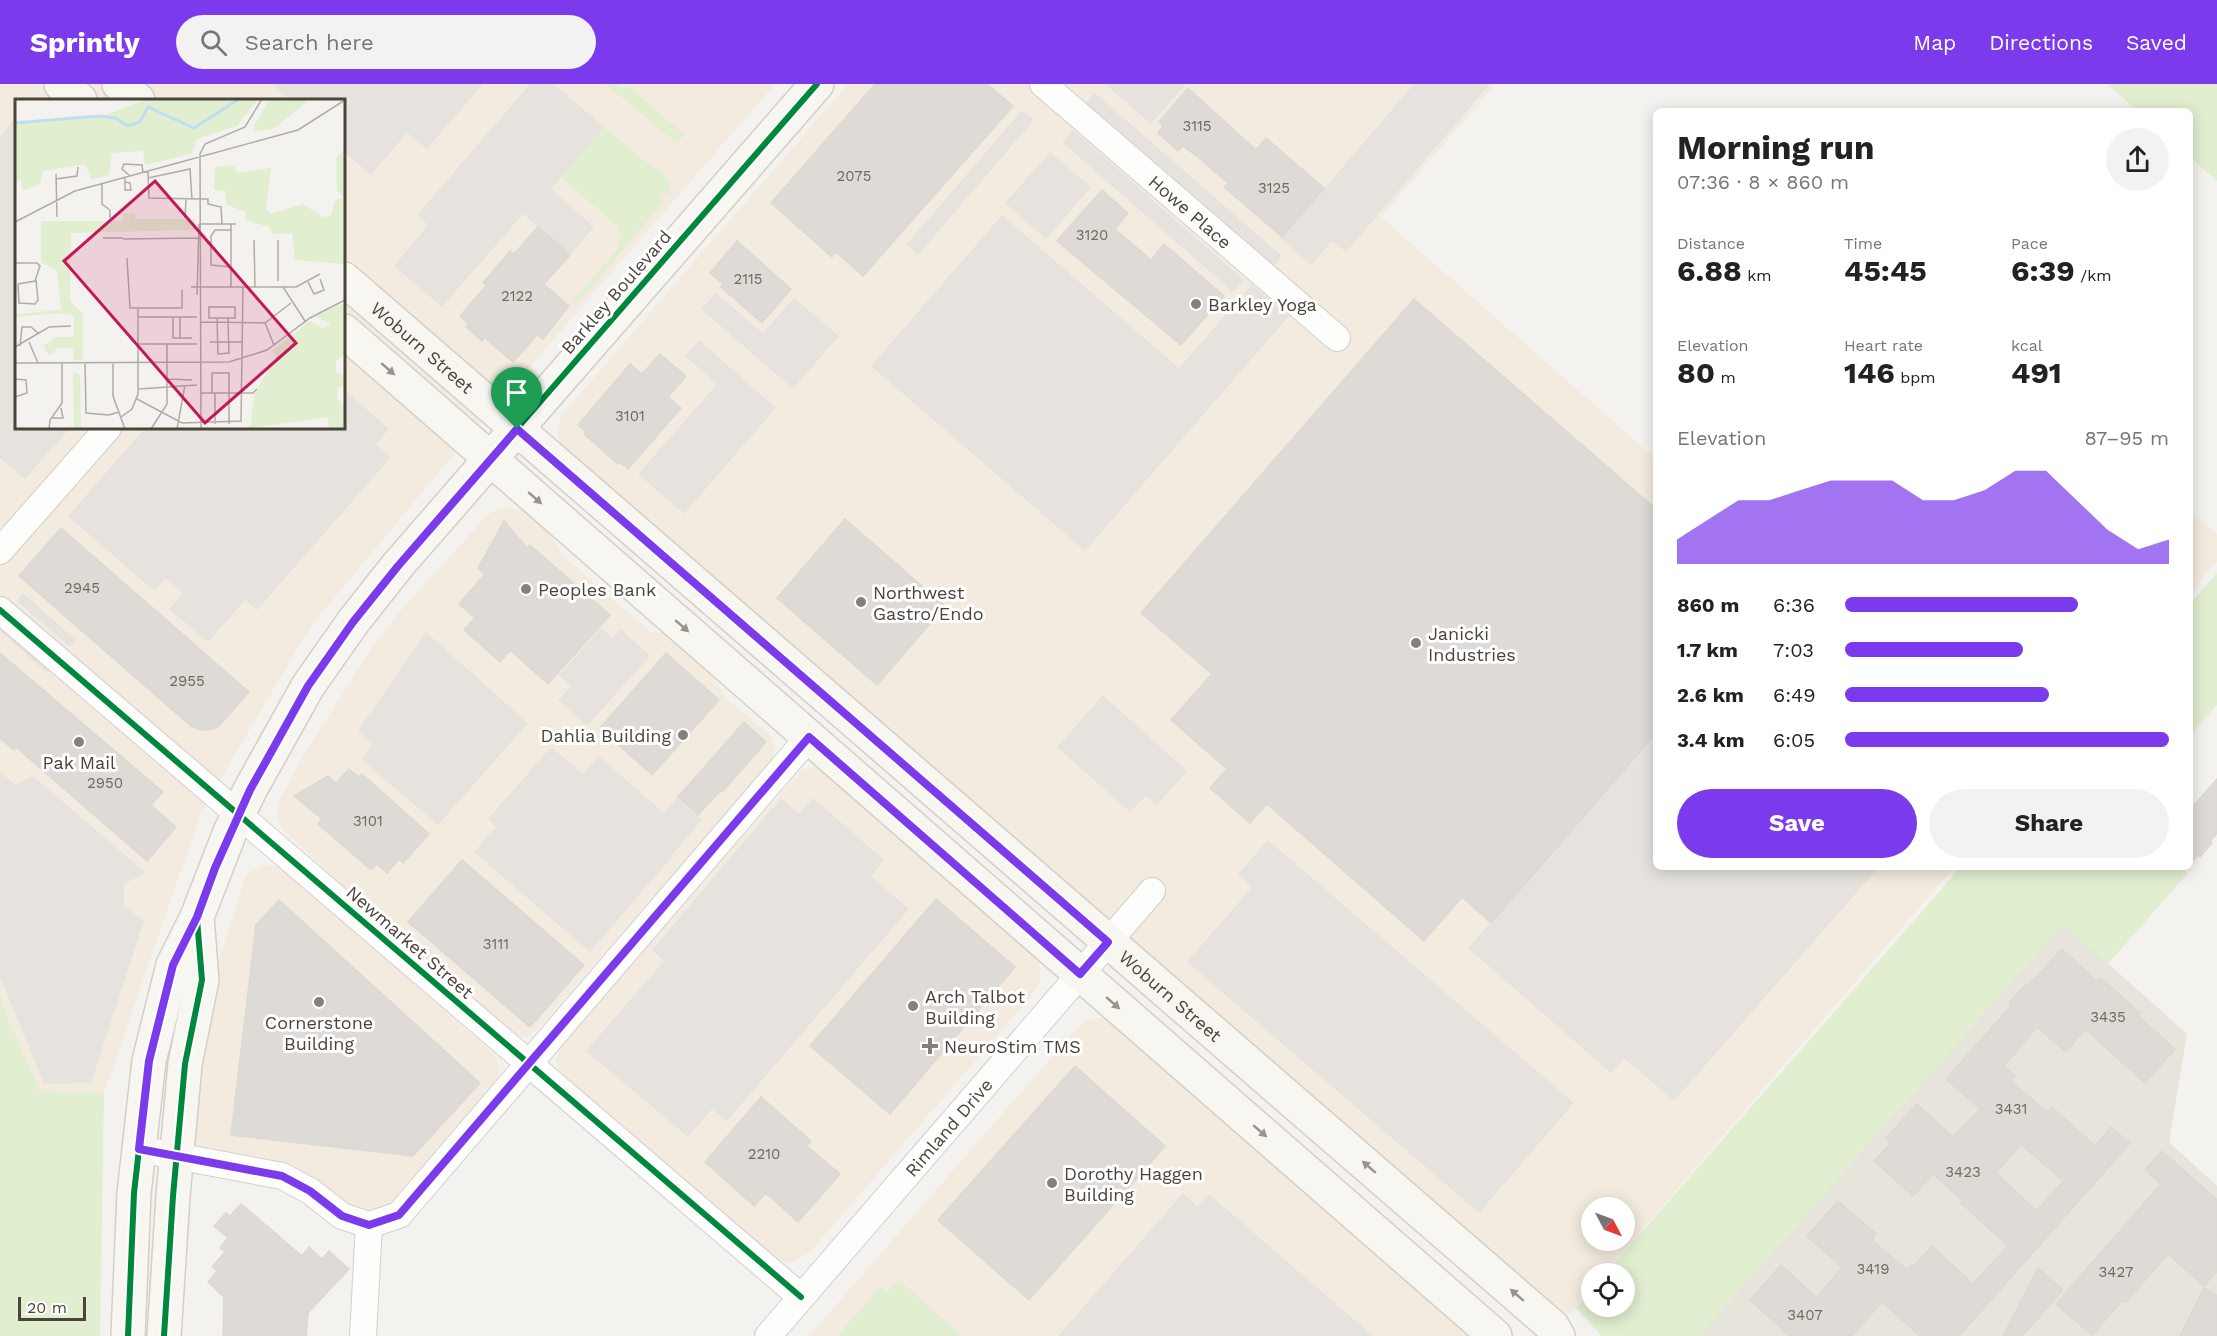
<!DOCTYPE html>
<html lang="en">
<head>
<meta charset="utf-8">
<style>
  :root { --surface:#fff; --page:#f2f2f2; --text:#222; --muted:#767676; --accent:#7c3aed }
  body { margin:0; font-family:"Work Sans",sans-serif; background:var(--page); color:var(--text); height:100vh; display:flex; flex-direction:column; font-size:22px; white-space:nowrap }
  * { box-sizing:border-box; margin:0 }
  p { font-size:20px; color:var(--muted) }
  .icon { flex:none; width:33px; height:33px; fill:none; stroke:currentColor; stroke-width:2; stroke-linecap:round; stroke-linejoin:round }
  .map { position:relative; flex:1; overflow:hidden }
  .panel { position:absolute; left:1653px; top:24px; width:540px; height:762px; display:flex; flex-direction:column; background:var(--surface); border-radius:9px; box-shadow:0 3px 15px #0003 }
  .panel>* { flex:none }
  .needle { width:39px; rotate:131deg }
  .fabs { position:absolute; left:1581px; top:1113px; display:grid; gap:12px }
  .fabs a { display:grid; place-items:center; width:54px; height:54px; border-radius:50%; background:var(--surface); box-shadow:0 3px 15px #0003; font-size:30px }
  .scale { position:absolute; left:18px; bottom:15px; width:68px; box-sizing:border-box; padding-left:6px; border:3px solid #4b4439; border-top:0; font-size:16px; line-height:21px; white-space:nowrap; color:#4b4439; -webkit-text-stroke:4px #fff; paint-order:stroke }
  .pin { position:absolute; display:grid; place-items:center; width:51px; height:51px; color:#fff; margin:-62px -26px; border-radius:50% 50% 50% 0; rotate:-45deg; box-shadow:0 0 6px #0007 }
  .pin .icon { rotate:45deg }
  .round { display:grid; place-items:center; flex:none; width:63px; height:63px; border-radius:32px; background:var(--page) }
  .summary { display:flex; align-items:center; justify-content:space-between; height:102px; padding:0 24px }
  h1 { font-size:33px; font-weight:700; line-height:45px }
  .stats { display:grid; grid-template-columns:repeat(3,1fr); gap:9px; height:102px; padding:6px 24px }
  .stats div { display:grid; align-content:center }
  .stats b { font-size:30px; font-weight:700 }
  .stats small { font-size:16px; font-weight:400 }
  .stats p { font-size:16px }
  .chart { height:168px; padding:12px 24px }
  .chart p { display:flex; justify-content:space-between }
  .chart svg { width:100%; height:108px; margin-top:6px; fill:var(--accent); opacity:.7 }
  .cta { display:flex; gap:12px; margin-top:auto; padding:12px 24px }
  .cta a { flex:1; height:69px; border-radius:36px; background:var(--accent); color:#fff; font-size:24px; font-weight:700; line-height:69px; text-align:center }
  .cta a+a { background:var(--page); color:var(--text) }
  ul { padding:0 24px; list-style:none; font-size:20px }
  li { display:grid; grid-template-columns:96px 72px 1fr; align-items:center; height:45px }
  li i { height:15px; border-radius:8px; background:var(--accent) }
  header { display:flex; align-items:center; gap:36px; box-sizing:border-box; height:84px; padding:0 30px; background:var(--accent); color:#fff }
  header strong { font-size:28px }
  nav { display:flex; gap:33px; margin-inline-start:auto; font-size:21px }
  .search { width:420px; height:54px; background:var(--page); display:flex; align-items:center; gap:15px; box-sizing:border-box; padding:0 21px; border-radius:33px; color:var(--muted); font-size:22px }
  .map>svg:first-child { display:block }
</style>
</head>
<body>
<header>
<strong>Sprintly</strong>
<div class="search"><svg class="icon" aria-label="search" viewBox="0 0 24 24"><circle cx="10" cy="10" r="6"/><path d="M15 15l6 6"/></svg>Search here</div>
<nav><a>Map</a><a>Directions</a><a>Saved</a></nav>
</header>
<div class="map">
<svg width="2217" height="1252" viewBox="0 0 2217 1252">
  <rect width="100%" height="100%" fill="#f4f2ee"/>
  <path fill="#e7e4dc" d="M2063,839l124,111 -18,108 48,44v150h-518z"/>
  <path fill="#f3ebdf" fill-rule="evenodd" d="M0,0h775l-325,375 -139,167 -109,184 -98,283 -64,-2 -40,-91zM16,16h328v328h-328z
    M848,0h648l-115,133 275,242v408h298l-349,406 -13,1 -1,15 -29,35 -1000,-875 -4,-15v-7l2,-9 6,-8zM1592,1124h32v32h-32z
    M505,423l19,3 24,19 14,26 90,78 11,-1 10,4 29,25 25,38 43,36 5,14 -3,12 -237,271 -11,6 -12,-5 -149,-128 -78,-73 -9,-14 2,-15 28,-52 67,-105 30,-38 79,-87 8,-8z
    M2190,427l27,23v27l-27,31z
    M815,682l13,5 207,180 5,13v16l-7,14 -223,258 -19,11 -20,-6 -208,-181 -7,-14 4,-16 241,-276z
    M263,781l18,2 213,187 6,15 -2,14 -107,121 -19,10 -19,-2 -56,-37 -40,-19 -55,-7 -11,-9 15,-140 40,-125z
    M1100,934l13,2 371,316h-675l268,-308 10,-7z"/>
  <path fill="#e1eecf" d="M605,0h14l6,5 3,-3 57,49 -8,8z
    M2107,0h110v97l-27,-24v-46h-52z
    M604,43l48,40 11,6 6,11 -1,12 -5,-4 -4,6 4,4 -80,95 -14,9 49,-57 3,-12 -4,-11 -56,-49z
    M2217,489v132l-27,30v-131z
    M1961,783h220l7,6 -80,91 -45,-40 -364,412h-97l-26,-28 15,-18 1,16h32v-32l-18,-1z
    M0,916l40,91 64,2 -4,243h-100z
    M899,1196l62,55 -1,1h-123l43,-49 7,6z"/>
  <path fill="#e6e3df" d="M273,0h210l-56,65 -20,-16 -36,42 -27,-23v-52h-55z
    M530,0h24l50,43 -53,62 43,38 -24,28 -47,-41 -81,93 -48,-41 34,-41 -11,-10z
    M1105,0h81l-35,40z
    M1414,0h76l-144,168 -14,-11 -21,24 -30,-26z
    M1095,9l187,163 -11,13 -188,-163z
    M1022,26l12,10 -116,135 -12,-10z
    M16,33v311h54l-45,51 -25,-21v-322z
    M1073,46l171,150 -11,12 -171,-150z
    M1050,68l41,35 -45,52 -41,-36z
    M1002,131l177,153 73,-83 37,31 -204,235 -214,-185z
    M716,209l47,40 31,-35 45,38 -46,53 -92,-80z
    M699,256l77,68 -92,106 -46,-40 79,-90 -32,-28z
    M344,305l45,40 -13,15 15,13 -134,153 -12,-10 -37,42 -39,-33 14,-16 -17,-15 -12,13 -86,-75 77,-88h199z
    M23,509l53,47 -6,7 -53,-46z
    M0,536l54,45 -7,8 -47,-42z
    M601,544l12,10 8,-9 29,27 -63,70 -29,-26 13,-14 -12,-11z
    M426,548l102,91 -90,102 -77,-66 12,-15 -15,-13z
    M1103,611l84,76 -30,34 -11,-9 -16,16 -73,-65z
    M1656,649v134h223l-205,234 -50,-43 -13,15 -143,-125z
    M551,663l32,27 16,-18 65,57 13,-15 25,22 -31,36 1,1 -82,95 -116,-100 22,-25 -8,-8z
    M0,688l16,13 17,-9 113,97 -22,11v22l20,15 -53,162 -47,1 -44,-107z
    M781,714l18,16 14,-16 71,62 -13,16 38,33 -182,212 -15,-12 -24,28 -102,-86 78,-90 -12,-11z
    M1268,756l306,263 -95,110 -292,-251 65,-75 -14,-13z
    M1183,1109l14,13 12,-12 164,142h-315z"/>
  <path fill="#dedbd6" stroke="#dcd9d4" stroke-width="1.5" fill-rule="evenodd" d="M875,0h112l26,22 -150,170 -27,-24 -4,5 -61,-54z
    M1188,4l68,62 10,-12 58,50 -42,49 -58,-50 4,-4 -29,-25 -16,-12 -5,5 -20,-18 5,-7 -4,-4z
    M1102,106l26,23 -13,16 36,31 13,-16 60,52 -43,49 -124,-104z
    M538,143l32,28 -26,29 25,22 -26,33 -6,-4 -24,27 -28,-24 -3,3 -16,-14 3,-3 -9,-8 26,-30 -3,-3 27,-32 4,3z
    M737,157l54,48 -29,34 -41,-36 2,-3 -13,-11z
    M1414,215l242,210v224l-165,190 -29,-26 -38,44 -157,-137 -17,19 -40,-35 17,-19 -56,-49 41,-46 -71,-61z
    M660,270l26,22 -18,21 13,11 -53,61 -8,-7 -2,2 -34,-30 2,-2 -8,-7 52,-61 12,10z
    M845,435l100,87 -68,79 -100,-87z
    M504,437l23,27 3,-3 80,70 -62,69 -38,-34 -10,12 -36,-32 11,-12 -16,-14 26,-30 -7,-6z
    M61,444l188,164 -29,33 -6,4 -13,1 -10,-4 -172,-150z
    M0,569l163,139 -12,13 25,22 -29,34 -131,-114 -2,3 -14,-12z
    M666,569l53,47 -67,75 -52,-47z
    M744,638l22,20 -44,50 -2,-1 -22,24 -20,-18z
    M349,685l10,8 3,-3 67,60 -26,29 -4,-4 -12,14 -10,-9 -6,6 -53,-46 4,-5 -28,-23 34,-20 8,7z
    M2217,695v54l-7,8 2,2 -12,14 -2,-2 -8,9v-54z
    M462,776l122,105 -54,62 -122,-105z
    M936,815l79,68 -125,147 -80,-68z
    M279,816l201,183 -67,73 -182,-21 25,-210z
    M2062,865l36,33 3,-4 39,35 -2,3 37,33 -30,34 -60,-54 -19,23 -29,-25 -33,39 11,10 -4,5 36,31 5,-5 43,39 16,-19 19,16 -171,193h-39l-38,-34 -30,34h-62l-40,-36 31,-35 36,33 25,-31 -35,-31 31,-35 38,33 -4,6 35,30 4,-5 2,2 19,-21 41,38 35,-38 -47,-43 2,-2 -30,-27 -20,22 -39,-35 17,-18 -5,-5 31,-34 36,33 27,-28 -34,-30 66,-74 -3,-2 16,-18 2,2zM2021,1060l42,37 -26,30 -41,-38z
    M1075,982l90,80 -136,154 -91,-80z
    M761,1013l50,44 -4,5 33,28 -42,48 -32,-29 -12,13 -49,-44z
    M2162,1067l55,49v71l-13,15 -36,-32 -42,48 -3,-2 -31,35 -36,-31 105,-120 -16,-14z
    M241,1120l61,52 7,-9 13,12 7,-8 20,18 -41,44 -2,23h-83l1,-39 -16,-15 9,-11 -5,-4 13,-15 -5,-4 8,-10 -14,-12 12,-13 4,3z
    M2038,1184l25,22 -41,46h-19z
    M2204,1204l13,7v41h-37z"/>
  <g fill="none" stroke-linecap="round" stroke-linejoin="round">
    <g stroke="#d2d0cb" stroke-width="28">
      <g id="street">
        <path id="s1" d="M1043,0l294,254"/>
        <path d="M0,467l108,-123"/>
        <path d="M0,526l801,687"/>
        <path d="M139,1065l143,27 28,15 32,25 27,9 30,-10 410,-478"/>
        <path d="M363,1252l6,-111"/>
        <path id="s2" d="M768,1252l384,-445"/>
      </g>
    </g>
    <g stroke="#d3cfc5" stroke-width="36">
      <g id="secondary">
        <path d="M61,0l19,16"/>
        <path d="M119,0l19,16"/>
        <path id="s3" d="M344,195l1208,1047 6,10"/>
        <path d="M344,247l1151,1005"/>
        <path d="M128,1252l6,-143 15,-132 24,-96 24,-48 33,-85 20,-42 58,-104 45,-64 45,-57 419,-481"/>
        <path d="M164,1252l9,-140 12,-132 17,-84 -5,-63"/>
      </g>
    </g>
    <use href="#street" stroke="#fdfdfc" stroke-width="26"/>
    <use href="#secondary" stroke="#f7f6f1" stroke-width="33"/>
    <g stroke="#fff" stroke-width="10">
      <path id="cycleway" d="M0,526l801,687
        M128,1252l6,-143 15,-132 24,-96 24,-48 33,-85 20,-42 58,-104 45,-64 45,-57 419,-481
        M164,1252l9,-140 12,-132 17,-84 -5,-61"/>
    </g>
    <use href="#cycleway" stroke="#00873e" stroke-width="6"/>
  </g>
  <defs><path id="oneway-solid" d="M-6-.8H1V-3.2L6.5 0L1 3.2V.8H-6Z" transform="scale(1.5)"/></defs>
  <g fill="#98948c">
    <use href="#oneway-solid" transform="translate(388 285) rotate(41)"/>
    <use href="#oneway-solid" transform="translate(535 414) rotate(41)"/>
    <use href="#oneway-solid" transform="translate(682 542) rotate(41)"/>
    <use href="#oneway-solid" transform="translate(1113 919) rotate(41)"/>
    <use href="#oneway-solid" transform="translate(1260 1047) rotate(41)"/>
    <use href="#oneway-solid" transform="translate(1369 1083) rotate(-139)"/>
    <use href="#oneway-solid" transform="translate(1517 1211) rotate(-139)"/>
  </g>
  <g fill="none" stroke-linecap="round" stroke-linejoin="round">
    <g stroke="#fff" stroke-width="12">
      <path id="route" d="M517,345l591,513 -28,32 -271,-237 -410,478 -30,10 -27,-9 -32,-25 -28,-15 -143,-27 10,-88 24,-96 24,-48 18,-49 35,-78 58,-104 45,-64 45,-56z"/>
    </g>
    <use href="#route" stroke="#7c3aed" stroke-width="8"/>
  </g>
  <g fill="#868178" stroke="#fff" stroke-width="2">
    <circle cx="1196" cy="220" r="6"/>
    <circle cx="526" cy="505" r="6"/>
    <circle cx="861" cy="518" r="6"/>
    <circle cx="1416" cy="559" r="6"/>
    <circle cx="683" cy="651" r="6"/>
    <circle cx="79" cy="658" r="6"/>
    <circle cx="319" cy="918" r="6"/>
    <circle cx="913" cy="922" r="6"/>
    <path d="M927 953h6v6h6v6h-6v6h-6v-6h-6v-6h6z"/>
    <circle cx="1052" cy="1099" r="6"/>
  </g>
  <g text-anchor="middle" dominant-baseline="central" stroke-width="6" stroke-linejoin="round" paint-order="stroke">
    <g font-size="15" fill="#706a61">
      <text x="1197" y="42">3115</text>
      <text x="854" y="92">2075</text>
      <text x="1274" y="104">3125</text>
      <text x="1092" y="151">3120</text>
      <text x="748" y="195">2115</text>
      <text x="517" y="212">2122</text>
      <text x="630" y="332">3101</text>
      <text x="82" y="504">2945</text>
      <text x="187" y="597">2955</text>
      <text x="105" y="699">2950</text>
      <text x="368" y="737">3101</text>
      <text x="496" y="860">3111</text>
      <text x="2108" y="933">3435</text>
      <text x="2011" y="1025">3431</text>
      <text x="764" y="1070">2210</text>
      <text x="1963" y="1088">3423</text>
      <text x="1873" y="1185">3419</text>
      <text x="2116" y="1188">3427</text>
      <text x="1805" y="1231">3407</text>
    </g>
    <g font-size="18" fill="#4b4439" stroke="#fff">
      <text stroke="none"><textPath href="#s1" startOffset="195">Howe Place</textPath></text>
      <text transform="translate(616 208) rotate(-49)">Barkley Boulevard</text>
      <text stroke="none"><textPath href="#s3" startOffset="104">Woburn Street</textPath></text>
      <text transform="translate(410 858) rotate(41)">Newmarket Street</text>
      <text stroke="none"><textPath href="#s3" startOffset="1094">Woburn Street</textPath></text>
      <text stroke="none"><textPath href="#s2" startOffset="276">Rimland Drive</textPath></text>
    </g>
    <g font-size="18" fill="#4b4439" stroke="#fff" text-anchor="start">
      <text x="1208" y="220">Barkley Yoga</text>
      <text x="538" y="505">Peoples Bank</text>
      <text x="873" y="508">Northwest<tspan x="873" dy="21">Gastro/Endo</tspan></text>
      <text x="1428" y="549">Janicki<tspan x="1428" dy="21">Industries</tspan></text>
      <text x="671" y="651" text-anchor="end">Dahlia Building</text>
      <text x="79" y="678" text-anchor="middle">Pak Mail</text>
      <text x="925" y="912">Arch Talbot<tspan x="925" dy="21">Building</tspan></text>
      <text x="319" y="938" text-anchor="middle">Cornerstone<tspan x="319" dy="21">Building</tspan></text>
      <text x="944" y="962">NeuroStim TMS</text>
      <text x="1064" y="1089">Dorothy Haggen<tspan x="1064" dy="21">Building</tspan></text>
    </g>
  </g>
  <g transform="translate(15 15)">
    <rect width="330" height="330" fill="#f4f2ee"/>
    <path d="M132,0h111l-21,27 -40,13 -5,14 -9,3 -38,9 -2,-14 -31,2 -3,22 -18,5 -5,-16 -43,7 -3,13 -17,7 -2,-11 -6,1v-60l85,-4zM255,0h40l-35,29 -20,4 -1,-7zM330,49v116l-50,-4 -3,-27 -19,1 -4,-7 -24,-7v-8l-19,-8 -1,-13 -11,-1 1,-23 20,-2 2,8 34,-5 -5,41 5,5 32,-10 20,13 8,-1 4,-16 8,-2 -6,-8 -1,-32zM108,114h12v6h60l-1,11 -123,3 -1,68 13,13v46h-9l-1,-12h-15l-9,8 -6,-10 12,-9h19v-21l-13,-3 -46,4v-3l46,-4 -4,-39 -16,-9v-41h82zM330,204v51l-9,7v11l9,4v10h-7l-1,11 8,12v20h-16l-1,-12 -82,12 5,-5 3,-29 22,-39 -4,-5 37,-30 14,7 8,-4 -16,-8zM58,273l7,2 1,55h-7z" fill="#e1eecf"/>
    <path fill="none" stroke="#c0ddf1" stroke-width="3" d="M0,24l83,-7 17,2 13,8 12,-4 8,-15 46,21 45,-29"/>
    <path fill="none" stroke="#b0aca6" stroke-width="1.5" d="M133,72l1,27 50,1M41,75l1,43M115,77l-8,-7 2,-5 18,1 1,7M133,79l42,-9 2,30M41,80l21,-3 1,-9M110,83l5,1 1,7h-6v-13M87,85v20l8,6v8M184,100h9v5l13,3 1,17M170,119l1,-19M0,123l60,-31 223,-61 47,-30M184,125h37M216,125v63M216,131h-16l-4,6v29l20,2M88,139h20M108,140l78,-1M239,141l1,47M263,141v41M112,159l3,50h52v-18M0,164h22l3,3 -5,15 -17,3M293,183l6,12 10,-4 -4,-11M3,185l1,19 16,1 3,-4 -2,-20M176,188h105l24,-13M268,188l22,34M182,196l2,-71M194,208h26v11h-26zM123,218h59M158,218v21h19M202,219l1,36 11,-1 -1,-35M186,223l64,1M250,224l26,-20M250,224l9,22M165,239v-21M14,243l9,21M195,243h33M123,245h59M5,247l2,-19h9l8,7M0,248l34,-20 22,-1M0,264l214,-1 38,-12 43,-32 35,-18M70,264l1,50 23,2 10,-3M98,264v33l12,33M0,280l11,1 1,13 -12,4M152,280l25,1M124,290l58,-4M186,294h52l4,-4M197,294v-20h17v51M200,294v31M122,300l45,24 59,-2 2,-134M106,318l11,-8 6,-15v-85M36,319h12l-2,-10M34,330l1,-9 12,-17v-40M136,330l16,-25v-60M162,330l8,-44M186,330l-1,-275 5,-10 40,-17 17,-28"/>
    <path fill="#c2185b" fill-opacity="0.15" stroke="#c2185b" stroke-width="3" d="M140,82l141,162 -91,80 -141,-162z"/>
    <rect width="330" height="330" fill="none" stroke="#4b4439" stroke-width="3"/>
  </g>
</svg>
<div class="fabs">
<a><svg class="needle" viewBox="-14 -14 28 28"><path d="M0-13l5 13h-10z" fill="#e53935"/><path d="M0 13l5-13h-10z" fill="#767676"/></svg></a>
<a><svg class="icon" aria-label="locate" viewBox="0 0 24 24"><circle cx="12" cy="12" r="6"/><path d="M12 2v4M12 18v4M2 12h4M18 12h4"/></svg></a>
</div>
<div class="scale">20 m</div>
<div class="pin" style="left:517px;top:345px;background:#1e9e55"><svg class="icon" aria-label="arrive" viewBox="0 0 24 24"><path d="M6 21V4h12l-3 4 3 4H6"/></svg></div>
<section class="panel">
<div class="summary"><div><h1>Morning run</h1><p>07:36 · 8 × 860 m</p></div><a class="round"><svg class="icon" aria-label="share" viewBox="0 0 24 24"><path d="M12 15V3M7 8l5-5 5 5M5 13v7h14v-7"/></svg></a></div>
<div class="stats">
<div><p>Distance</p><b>6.88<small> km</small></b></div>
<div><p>Time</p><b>45:45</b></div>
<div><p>Pace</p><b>6:39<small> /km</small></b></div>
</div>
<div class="stats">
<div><p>Elevation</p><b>80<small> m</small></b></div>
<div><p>Heart rate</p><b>146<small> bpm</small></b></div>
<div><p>kcal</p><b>491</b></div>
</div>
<div class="chart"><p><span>Elevation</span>87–95 m</p>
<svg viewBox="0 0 160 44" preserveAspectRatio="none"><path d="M0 44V34L10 26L20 18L30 18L40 14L50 10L60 10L70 10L80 18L90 18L100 14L110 6L120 6L130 18L140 30L150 38L160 34V44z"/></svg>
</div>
<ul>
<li><b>860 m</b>6:36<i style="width:72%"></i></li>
<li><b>1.7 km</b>7:03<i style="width:55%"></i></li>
<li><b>2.6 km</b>6:49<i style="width:63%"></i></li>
<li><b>3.4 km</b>6:05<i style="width:100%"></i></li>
</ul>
<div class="cta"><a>Save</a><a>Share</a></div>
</section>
</div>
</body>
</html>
